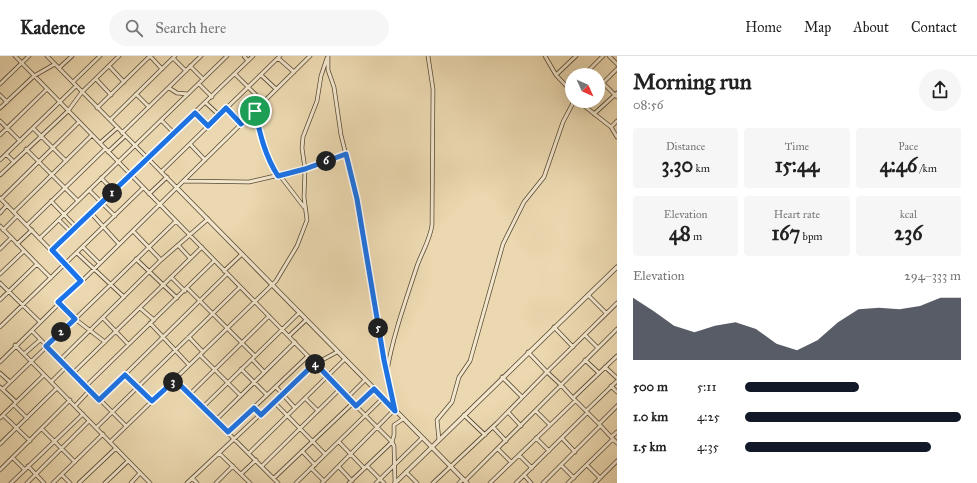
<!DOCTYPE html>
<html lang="en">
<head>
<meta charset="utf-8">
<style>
  :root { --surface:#fff; --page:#f6f6f6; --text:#222; --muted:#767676; --line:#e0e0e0; --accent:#111827 }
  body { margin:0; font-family:"IM FELL Great Primer",serif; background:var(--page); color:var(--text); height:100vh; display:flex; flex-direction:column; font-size:15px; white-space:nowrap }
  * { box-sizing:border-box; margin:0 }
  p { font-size:13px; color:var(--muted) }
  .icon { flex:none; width:22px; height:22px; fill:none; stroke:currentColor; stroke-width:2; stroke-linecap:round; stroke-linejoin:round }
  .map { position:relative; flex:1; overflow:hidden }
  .panel { display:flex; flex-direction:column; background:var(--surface); width:360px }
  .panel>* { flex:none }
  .needle { width:26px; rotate:135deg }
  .fabs { position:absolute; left:565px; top:12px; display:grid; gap:8px }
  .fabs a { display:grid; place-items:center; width:40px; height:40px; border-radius:50%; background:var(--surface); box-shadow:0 4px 16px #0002; font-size:20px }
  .pin { position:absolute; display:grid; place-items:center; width:34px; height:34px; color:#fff; margin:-17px; border:2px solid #fff; border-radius:50%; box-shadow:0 1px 4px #0007 }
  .km { position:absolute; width:20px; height:20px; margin:-10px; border-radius:50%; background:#222; color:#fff; font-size:11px; line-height:20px; text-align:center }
  .round { display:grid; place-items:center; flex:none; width:42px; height:42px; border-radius:21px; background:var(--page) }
  .summary { display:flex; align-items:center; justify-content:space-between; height:68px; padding:0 16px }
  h1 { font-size:22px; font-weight:700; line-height:30px }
  .stats { display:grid; grid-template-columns:repeat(3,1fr); gap:6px; height:68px; padding:4px 16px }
  .stats div { display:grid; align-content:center; border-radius:4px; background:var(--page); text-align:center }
  .stats b { font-size:20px; font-weight:700 }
  .stats small { font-size:11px; font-weight:400 }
  .stats p { font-size:11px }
  .chart { height:112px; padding:8px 16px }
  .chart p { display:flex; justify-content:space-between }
  .chart svg { width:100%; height:72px; margin-top:4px; fill:var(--accent); opacity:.7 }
  ul { padding:0 16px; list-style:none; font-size:13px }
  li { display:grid; grid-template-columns:64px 48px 1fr; align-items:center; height:30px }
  li i { height:10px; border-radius:5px; background:var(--accent) }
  header { display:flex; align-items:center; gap:24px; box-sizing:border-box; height:56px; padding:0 20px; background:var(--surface); border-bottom:1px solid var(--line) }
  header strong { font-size:19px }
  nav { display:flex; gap:22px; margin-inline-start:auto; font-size:14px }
  .search { width:280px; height:36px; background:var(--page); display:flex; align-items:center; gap:10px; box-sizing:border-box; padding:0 14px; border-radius:22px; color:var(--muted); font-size:15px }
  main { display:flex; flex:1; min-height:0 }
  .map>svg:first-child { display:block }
</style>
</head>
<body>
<header>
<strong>Kadence</strong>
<div class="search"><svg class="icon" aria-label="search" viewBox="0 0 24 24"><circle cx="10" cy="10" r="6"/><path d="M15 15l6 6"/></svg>Search here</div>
<nav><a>Home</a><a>Map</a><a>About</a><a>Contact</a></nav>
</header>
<main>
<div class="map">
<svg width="617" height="427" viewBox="0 0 617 427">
  <rect width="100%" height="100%" fill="#ebd8b0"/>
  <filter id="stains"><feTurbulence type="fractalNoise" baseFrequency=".005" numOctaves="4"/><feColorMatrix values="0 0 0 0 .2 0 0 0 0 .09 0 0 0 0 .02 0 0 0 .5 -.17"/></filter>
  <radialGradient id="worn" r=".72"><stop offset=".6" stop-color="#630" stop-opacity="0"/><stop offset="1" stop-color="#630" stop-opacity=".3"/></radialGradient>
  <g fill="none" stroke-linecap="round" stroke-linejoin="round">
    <g stroke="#564733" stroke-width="4.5">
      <path id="minor" d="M15,0l325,333 -78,77
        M47,0l130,132
        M150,0l12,13
        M244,0l4,5
        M545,0l11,19 16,17
        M609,0l8,8
        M173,2l13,13
        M278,2l16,14
        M109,10l15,16
        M190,10l13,13
        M59,12l13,-12
        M235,18l28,28
        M261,19l15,14
        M556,19l20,-19
        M584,19l19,-19
        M96,23l15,16
        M73,26l27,-26
        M603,27l14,14
        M0,28l29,-28
        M199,28l13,13
        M169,32l8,5 11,1
        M598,32l19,-19
        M136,38l13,13
        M0,39l7,7
        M578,45l33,26 6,10
        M206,47l13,12
        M0,52l34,-32 21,-12
        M97,52l53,-52
        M226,52l15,16
        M255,55l7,32 9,21 33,43
        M195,57l13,12
        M594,58l23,-21
        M110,64l65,-64
        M161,64l13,13
        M0,65l20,20
        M611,71l6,-6
        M33,72l33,33
        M122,77l79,-77
        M0,79l47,-46
        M100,87l17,-15
        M190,88l15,16
        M26,93l52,52
        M108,96l17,-16
        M6,98l7,7
        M0,104l76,-74
        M161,116l119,-116
        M0,119l68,-64 14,-19 37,-36
        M101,122l13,13
        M184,125l65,1 56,-13 41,-15
        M89,134l26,26
        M149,138l18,-17
        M0,142l81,83
        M1,143l78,-77
        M51,145l25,26
        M14,156l78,-77
        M0,157l7,-8
        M91,157l28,31
        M59,164l12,12
        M27,169l78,-76
        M0,170l37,38
        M3,174l14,-14
        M133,175l28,29
        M40,182l187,-182
        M17,188l15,-14
        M178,189l12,13
        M83,191l16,16
        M0,193l11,-11
        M52,194l201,-194
        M77,197l47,44
        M136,203l41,39
        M224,215l18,-17
        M0,218l24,-23
        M171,221l14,14
        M0,227l39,38
        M187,232l68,68
        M588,239l18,18
        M0,244l37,-36 14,14
        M58,246l17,17 30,23
        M140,252l14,12
        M103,262l25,26
        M150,267l39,42
        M0,271l143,-139
        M554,271l19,20
        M32,275l94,95
        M585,279l13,13
        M289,280l17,-16
        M189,281l14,15
        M15,289l135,138
        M24,298l16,-14
        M200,299l40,40
        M252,303l12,13
        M585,304l14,13
        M59,305l102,-101 47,-41
        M0,306l310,-306
        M605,311l12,11
        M241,313l26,26
        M387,315c6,-36 19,-71 30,-105 5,-14 13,-26 15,-41l1,-136 -5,-33
        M0,317l10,9
        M72,318l130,-127
        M125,319l27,26
        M502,321l20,20
        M175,324l103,103
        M51,326l15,-15
        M611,330l6,6
        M0,331l16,15
        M85,331l129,-126
        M276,331l19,21
        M3,333l173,-168
        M190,338l79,-78
        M348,341l17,-17
        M305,342l12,12
        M573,342l-12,-13 56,-56
        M99,344l128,-126
        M274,346l51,52
        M14,349l13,13
        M75,350l14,-15
        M356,350l18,-17
        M203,351l96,-94
        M536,355l14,14
        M586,355l-13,-13 44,-42
        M508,356l13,14
        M3,359l27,26
        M464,359l21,20
        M0,362l44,-43
        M216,364l79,-78
        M599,368l-13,-13 31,-30
        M493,371l13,14
        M96,372l144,-141
        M42,373l33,33
        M228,376l80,-76
        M617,376l-6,5 6,6
        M611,381l-12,-13 18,-18
        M536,382l13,13
        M562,382l13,14
        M439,384l-2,-20 15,-18 7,-25 11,-16 33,-117 21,-42 20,-25 19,-55 11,-21
        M110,386l166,-161 21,-35 10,-26 -3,-23 1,-28 -3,-21 1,-11 14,-36 4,-25 6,-18
        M339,386l25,26
        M0,388l57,-56
        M498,393l13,13
        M302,395l13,14
        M219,397l31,30
        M249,397l96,-94
        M519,399l13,13
        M13,402l12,12
        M561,409l13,13
        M587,409l13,13
        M28,410l16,17
        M367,410l17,17
        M339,411l13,14
        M311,412l13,13
        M0,414l70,-70
        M406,416l11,11
        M241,418l15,-14
        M62,419l8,8
        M524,419l7,8
        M192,422l5,5
        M274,422l79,-75 -13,-14
        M465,425l96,-96 -14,-13 70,-69
        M11,427l72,-69
        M27,427l62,-62
        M53,427l50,-49
        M79,427l37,-35
        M105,427l23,-22
        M131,427l9,-10
        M187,427l126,-118 24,-13
        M216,427l17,-17
        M296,427l87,-85
        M322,427l73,-74 -11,-49 -27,-161 -16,-64 -7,-48 -6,-17v-14
        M349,427l43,-41 -39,-39
        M376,427l46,-45
        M395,427l-1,-37 -2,-4 2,-7v-10l9,-6
        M433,427l64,-60 50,-51 -19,-20
        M459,427l4,-4
        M490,427l85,-82
        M516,427l71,-70
        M543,427l57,-57
        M568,427l45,-44
        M595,427l22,-22"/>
    </g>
    <g stroke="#564733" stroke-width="5">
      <path id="tertiary" d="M177,132l290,295
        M395,427l222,-216"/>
    </g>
    <use href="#minor" stroke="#f2e6cc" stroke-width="3"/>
    <use href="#tertiary" stroke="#f2e6cc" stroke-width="3.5"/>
  </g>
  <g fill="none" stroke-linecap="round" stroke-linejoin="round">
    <g stroke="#fff" stroke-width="8">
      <path id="route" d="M226,52l15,16 14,-13c5,23 10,45 23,65l27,-7 41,-15 11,45 27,161 11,51 -21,-22 -18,17 -41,-43 -54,52 -7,-7 -26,24 -53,-52 -23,21 -27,-26 -26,25 -53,-54 29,-27 -17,-17 23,-21 -29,-31 143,-137 13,13z"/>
    </g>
    <use href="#route" stroke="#1a73e8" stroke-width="5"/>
  </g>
  <rect width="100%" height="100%" filter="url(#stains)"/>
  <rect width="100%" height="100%" fill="url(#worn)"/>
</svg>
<div class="fabs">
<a><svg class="needle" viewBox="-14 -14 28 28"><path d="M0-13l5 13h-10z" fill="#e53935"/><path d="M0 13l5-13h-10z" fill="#767676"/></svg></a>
</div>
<div class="pin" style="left:255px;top:55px;background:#1e9e55"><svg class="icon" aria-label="arrive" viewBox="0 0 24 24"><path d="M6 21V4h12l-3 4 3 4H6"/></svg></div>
<b class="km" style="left:112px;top:137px">1</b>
<b class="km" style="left:61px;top:276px">2</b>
<b class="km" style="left:173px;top:326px">3</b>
<b class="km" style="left:315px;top:308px">4</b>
<b class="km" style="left:378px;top:272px">5</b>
<b class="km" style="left:326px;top:105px">6</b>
</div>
<section class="panel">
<div class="summary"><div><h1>Morning run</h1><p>08:56</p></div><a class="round"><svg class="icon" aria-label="share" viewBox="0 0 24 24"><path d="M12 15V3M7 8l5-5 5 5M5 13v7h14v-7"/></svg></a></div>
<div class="stats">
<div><p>Distance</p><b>3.30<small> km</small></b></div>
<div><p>Time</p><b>15:44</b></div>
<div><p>Pace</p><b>4:46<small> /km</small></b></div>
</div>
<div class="stats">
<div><p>Elevation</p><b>48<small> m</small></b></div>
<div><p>Heart rate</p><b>167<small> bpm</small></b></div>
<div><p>kcal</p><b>236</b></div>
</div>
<div class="chart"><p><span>Elevation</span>294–333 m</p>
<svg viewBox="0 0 160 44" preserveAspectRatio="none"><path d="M0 44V6L10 14L20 23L30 27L40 23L50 21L60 25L70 34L80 38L90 32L100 21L110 13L120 12L130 13L140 11L150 6L160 6V44z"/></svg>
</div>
<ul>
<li><b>500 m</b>5:11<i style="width:53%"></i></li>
<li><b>1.0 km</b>4:25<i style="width:100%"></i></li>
<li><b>1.5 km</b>4:35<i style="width:86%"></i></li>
</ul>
</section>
</main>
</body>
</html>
